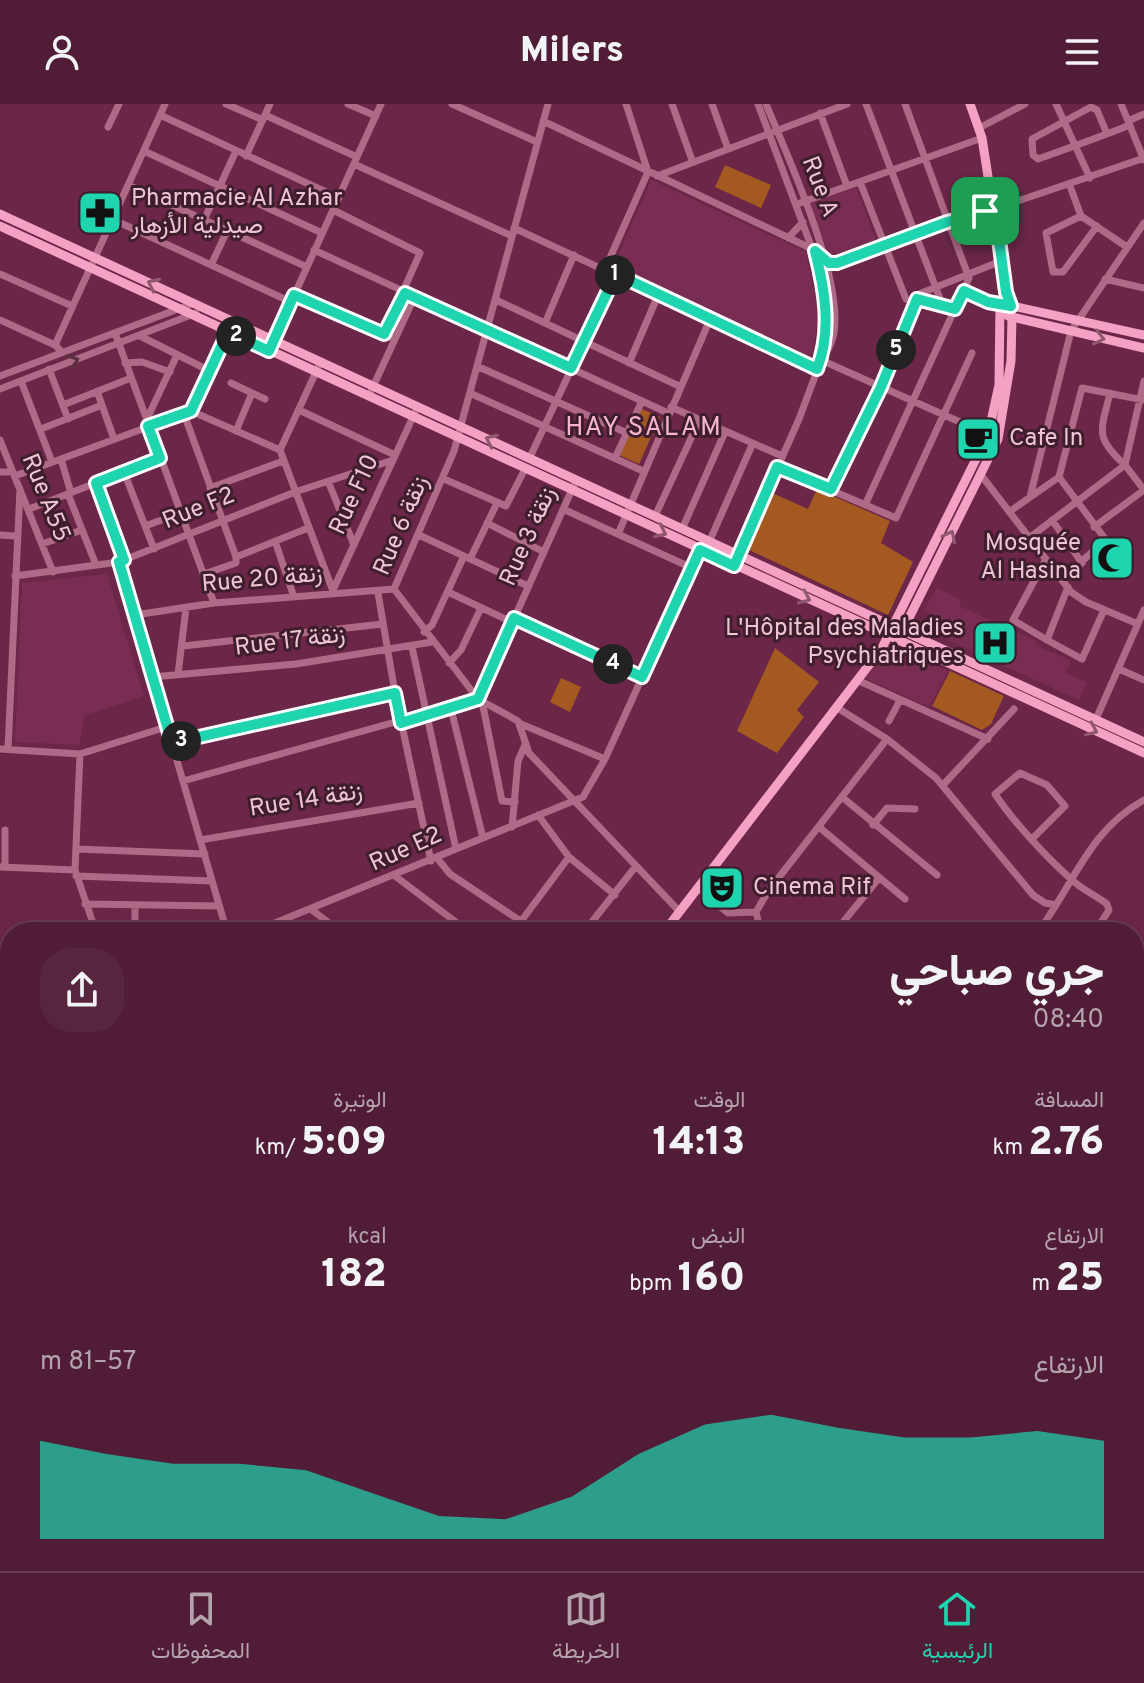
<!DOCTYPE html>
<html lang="ar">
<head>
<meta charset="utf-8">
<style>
  :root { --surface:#511d36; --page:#57263e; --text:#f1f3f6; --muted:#b4a2ad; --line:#673b51; --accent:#1fd5b0 }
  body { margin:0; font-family:Overpass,Vazirmatn,sans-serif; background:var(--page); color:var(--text); direction:rtl; height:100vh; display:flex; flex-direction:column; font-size:30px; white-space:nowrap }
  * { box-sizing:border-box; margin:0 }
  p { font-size:26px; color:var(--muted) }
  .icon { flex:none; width:44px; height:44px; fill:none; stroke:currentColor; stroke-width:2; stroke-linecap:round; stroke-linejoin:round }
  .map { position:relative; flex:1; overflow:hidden; direction:ltr }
  .sheet { position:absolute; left:0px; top:818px; width:1144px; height:650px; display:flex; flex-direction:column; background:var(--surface); border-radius:32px 32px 0 0; box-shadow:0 8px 32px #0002,0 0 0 2px var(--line); direction:rtl }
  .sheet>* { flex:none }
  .pin { position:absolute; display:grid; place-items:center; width:68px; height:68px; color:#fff; margin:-34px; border-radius:16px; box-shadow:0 4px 12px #0006 }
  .km { position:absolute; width:40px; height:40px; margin:-20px; border-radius:50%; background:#222; color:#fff; font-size:22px; line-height:40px; text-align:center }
  .round { display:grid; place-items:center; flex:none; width:84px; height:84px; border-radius:32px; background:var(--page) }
  .summary { display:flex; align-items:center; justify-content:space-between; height:136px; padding:0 40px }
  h1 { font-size:44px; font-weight:800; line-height:60px }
  .figures { display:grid; grid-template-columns:repeat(3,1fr); gap:12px; height:136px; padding:8px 40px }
  .figures div { display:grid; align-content:center }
  .figures b { font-size:40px; font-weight:800 }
  .figures small { font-size:22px; font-weight:400 }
  .figures p { font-size:22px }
  .chart { height:224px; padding:16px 40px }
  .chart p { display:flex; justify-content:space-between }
  .chart svg { width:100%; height:144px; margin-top:8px; fill:var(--accent); opacity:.7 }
  header { display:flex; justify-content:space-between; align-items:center; height:104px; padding:0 40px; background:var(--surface); font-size:36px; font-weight:800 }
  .menu { display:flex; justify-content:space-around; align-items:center; height:112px; border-top:2px solid var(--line); background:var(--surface); font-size:22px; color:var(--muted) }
  .menu a { display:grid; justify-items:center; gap:4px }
  .menu .active { color:var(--accent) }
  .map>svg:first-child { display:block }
</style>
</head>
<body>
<header><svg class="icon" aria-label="menu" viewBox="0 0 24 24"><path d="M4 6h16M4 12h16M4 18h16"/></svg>Milers<svg class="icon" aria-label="person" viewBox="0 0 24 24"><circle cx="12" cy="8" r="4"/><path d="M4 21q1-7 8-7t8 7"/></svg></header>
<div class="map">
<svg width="1144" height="1467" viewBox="0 0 1144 1467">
  <rect width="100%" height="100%" fill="#6c2748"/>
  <path fill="#7a2d52" d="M651,76l155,72 13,64 -8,42 -198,-91z
    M856,83l20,53 -46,17 -20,-53z
    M107,470l37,122 -59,19 -6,30 -64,-3 7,-159z
    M937,484l24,12 -2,6 78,35 -1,4 35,16 -6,12 22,9 -8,18 -154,-71 6,-15 -7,-4z
    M889,539l59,28 -19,36 -64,-29z"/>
  <path fill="#a35920" d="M725,61l46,20 -10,23 -46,-21z
    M640,304l20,9 -21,47 -20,-9z
    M817,385l73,32 -9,22 32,19 -25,53 -141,-66 25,-56 36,16z
    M775,544l44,34 -22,28 7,7 -27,36 -40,-22z
    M950,567l54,25 -13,28 -9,6 -50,-24z
    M561,574l20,9 -11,25 -20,-10z
    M0,1325l10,3v78l-9,19z
    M612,1458h50l-2,9h-49z"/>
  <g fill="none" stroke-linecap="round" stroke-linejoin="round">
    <path stroke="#ae6a86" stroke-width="7" d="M226,0l37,16
      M348,0l28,12
      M452,0l85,38
      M672,0l20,56
      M712,0l15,42
      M758,0l61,163 7,37 -3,51
      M866,0l76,200
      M1056,0l34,74
      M1121,0l23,56
      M820,9l27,73
      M160,11l179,83
      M265,11l92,42
      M543,17l263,125 27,18 311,-106
      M1128,17l16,-7
      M108,23l11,-23
      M979,24l46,-24
      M1107,30l-10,-24 -6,-3 -59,32 1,16 5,4c31,-11 62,-22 92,-34
      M144,47l178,82
      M246,52l24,-52
      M354,60l158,72
      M657,72l190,-72
      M860,78l46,117
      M128,81l179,82
      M1070,82l11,30 46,31
      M800,99l182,-65
      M333,106l87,43 -36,81
      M1081,112l-35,17 7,39h10l34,-46
      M112,115l179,83
      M204,116l32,-69
      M514,124l303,141
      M788,134l15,-16
      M314,146l354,163
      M211,161l16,-34
      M605,165l43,-97 -22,-68
      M0,170l72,32
      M1105,175l39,9
      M964,187l36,13
      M294,191l101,44
      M914,192l87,-35
      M917,195l38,10
      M496,196l185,87
      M0,216l55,25
      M545,219l29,-68
      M115,229l99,270
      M140,232l70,35
      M273,238l108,-238
      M62,248l-7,-7 110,-241
      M821,256l177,79
      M125,259l17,-1 28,10
      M629,259l30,-70
      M479,263l148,66
      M49,265l19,50
      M0,272l194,-73
      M21,277l31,81
      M1144,277l-19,84 19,25
      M231,279l34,16
      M0,285l196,-76
      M97,287l17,48
      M371,287l43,-93
      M472,290l171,77
      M63,301l68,-27
      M671,303l111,49
      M299,306l96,45
      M191,307l89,39
      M191,307l37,-79
      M184,310l52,143
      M146,317l31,-66
      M41,325l61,-24
      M236,327l16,-38
      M0,336l53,132
      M280,346l53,141
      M280,346l41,-89
      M530,353l86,-183
      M615,354l27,-57
      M61,355l10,34
      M777,363l119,51 76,-165
      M0,368h13
      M124,368l30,77
      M981,371l90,117 15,10 52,22
      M15,372l176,-65
      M1059,373l47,63 -24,21
      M444,375l62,27 19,-37
      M328,377l26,64
      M96,379l28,77
      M210,384l73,-27
      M831,385l50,-102 33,-82
      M68,390l28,71
      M1030,393l41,-166 73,-108
      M865,401l104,-227 -64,-174
      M29,405l131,-51
      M563,405l129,59
      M1009,408l50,-35 23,-89 62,12
      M656,410l43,-93
      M1052,416l30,43 -21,16
      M487,419l57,29
      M145,422l36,-13
      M683,423l42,-95
      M1094,423l50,-37
      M618,430l93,-217
      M0,431l16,1
      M419,431l109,51
      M1029,434l96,-73c-31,-28 -24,-34 -15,-72
      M710,436l42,-95
      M275,437l19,56
      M42,440l40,-14
      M738,453l61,-138 24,-64c42,-36 -39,-206 -57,-251
      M470,455l27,-56
      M1046,455l-33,61 34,20
      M119,458l108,370
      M204,470l32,-11v-6l72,-29
      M15,472l104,-14 176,-70 98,-32
      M1068,483l-21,53 35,19 22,-49
      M394,485l60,-138 94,-347
      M394,485l84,110 40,22 11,32 150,158
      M333,486l85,-184
      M448,488l64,30
      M378,489l17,100 36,168
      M135,511l79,-12 180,-14
      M514,514l128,59
      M424,528l8,-7 32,-69
      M183,542l200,-22
      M412,543l44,202
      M449,559l12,-13 20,-42
      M1119,565l25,11
      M178,570l8,-66
      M152,573l144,-13 136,-22
      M857,576l131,59
      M482,597l20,100 13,1
      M836,603l51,32 49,39 97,117 12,8 11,2
      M451,605l32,129
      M1096,615l48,-109
      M889,617l11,-21
      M521,620l84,35
      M172,639l223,-50
      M0,645l80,5 86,-27
      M8,645l12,-260
      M80,650l-5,116 21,62
      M183,677l295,-82 96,-214
      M943,681l71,-76
      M842,693l95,78
      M538,711l31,42 46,38
      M873,721l14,-17 28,1
      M512,723l6,-66 7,-16
      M819,723l86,72
      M1033,734l32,-32 -18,-21 -27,-12 -25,21c17,26 52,64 76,85 10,10 24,16 36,25l2,6 -14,22
      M200,736l219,-37
      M76,745l129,5
      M437,754l13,16 87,58
      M0,763l75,3
      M5,763v-37
      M76,772l136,5
      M395,772l74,56
      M698,784l30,25 28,-1
      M85,800l134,2
      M312,806l29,22
      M135,828v-27
      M253,828l330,-135 22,-38 95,-209
      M394,828h8
      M513,828l56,-75
      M584,828l52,-66
      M761,828l-5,-20 13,-22 118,-151
      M835,828l44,-54
      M1038,828c36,-48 51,-102 106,-132
      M0,916l10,-4
      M0,931l10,16
      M1134,1092l10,2
      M0,1100l2,-15 8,-2
      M0,1146l10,1
      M1134,1151l10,-24
      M0,1184l10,1
      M1134,1193l10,8
      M0,1228l10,1
      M1134,1240l10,11
      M0,1268l10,1
      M1134,1275l10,-8
      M1134,1333l10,1
      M0,1359l10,3
      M1134,1362l10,-3
      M1134,1386l10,-1
      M1141,1437l3,-11
      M366,1458l2,9
      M401,1458l2,9
      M565,1458l20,9
      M821,1458v9
      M4,1467l-2,-20 7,-19v-25
      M88,1467l5,-9
      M315,1467l1,-9
      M348,1467l1,-9
      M554,1467l4,-9
      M687,1467l1,-9
      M731,1467l2,-9
      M761,1467v-9
      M846,1467l46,-9
      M1003,1467l3,-9
      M1030,1467l2,-4 15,4
      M1065,1467l1,-9"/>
    <path stroke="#f4a1c3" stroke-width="9" d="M0,110l1144,528
      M0,122l1144,527
      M1008,201l136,30
      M1008,212l136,32
      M902,528l96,-193 13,-78 1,-44 -6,-25 -24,-154 -12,-34
      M664,828l218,-284 106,-213 11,-50 1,-81 6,-12
      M0,1318l10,3
      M231,1458l2,9
      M241,1458l2,9
      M175,1467l7,-9"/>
  </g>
  <defs><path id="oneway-chevron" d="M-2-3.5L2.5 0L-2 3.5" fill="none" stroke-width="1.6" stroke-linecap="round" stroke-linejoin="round" transform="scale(2)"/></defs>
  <g stroke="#905970">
    <use href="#oneway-chevron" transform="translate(153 180) rotate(-155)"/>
    <use href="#oneway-chevron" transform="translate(1099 234) rotate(13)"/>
    <use href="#oneway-chevron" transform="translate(491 336) rotate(-155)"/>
    <use href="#oneway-chevron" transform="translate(661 428) rotate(25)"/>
    <use href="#oneway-chevron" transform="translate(950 432) rotate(-63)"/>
    <use href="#oneway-chevron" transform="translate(805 494) rotate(24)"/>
    <use href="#oneway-chevron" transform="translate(1092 626) rotate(24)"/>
  </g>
  <use stroke="#5a3142" href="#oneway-chevron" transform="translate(73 257) rotate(-20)"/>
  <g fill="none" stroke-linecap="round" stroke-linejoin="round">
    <g stroke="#fff" stroke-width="16">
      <path id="route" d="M995,106l11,82 5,14 -23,-4 -24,-11 -9,18 -38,-10 -36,88 -50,102 -54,-22 -43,99 -34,-16 -58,127 -128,-59 -36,81 -77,24 -6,-30 -223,50 -53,-181 5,-2 -28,-77 64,-25 -12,-32 43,-15 37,-79 41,19 25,-56 90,39 21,-41 166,75 45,-94 201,95c15,-38 8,-79 -2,-118l14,12h8l110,-41z"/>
    </g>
    <use href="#route" stroke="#1fd5b0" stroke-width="10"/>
  </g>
  <defs>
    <g id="pharmacy-square" transform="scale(2.3)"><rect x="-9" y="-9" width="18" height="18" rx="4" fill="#1fd5b0" stroke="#3e1e2c"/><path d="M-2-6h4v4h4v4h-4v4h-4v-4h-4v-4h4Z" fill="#111"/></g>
    <g id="cafe-square" transform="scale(2.3)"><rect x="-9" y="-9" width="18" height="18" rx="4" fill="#1fd5b0" stroke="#3e1e2c"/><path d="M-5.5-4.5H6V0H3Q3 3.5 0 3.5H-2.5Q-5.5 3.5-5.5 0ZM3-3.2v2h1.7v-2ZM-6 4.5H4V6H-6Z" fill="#111"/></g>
    <g id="mosque-square" transform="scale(2.3)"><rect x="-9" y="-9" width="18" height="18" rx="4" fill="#1fd5b0" stroke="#3e1e2c"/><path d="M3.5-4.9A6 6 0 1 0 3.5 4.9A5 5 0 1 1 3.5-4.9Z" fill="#111"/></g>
    <g id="hospital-square" transform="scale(2.3)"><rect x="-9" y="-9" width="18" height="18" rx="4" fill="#1fd5b0" stroke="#3e1e2c"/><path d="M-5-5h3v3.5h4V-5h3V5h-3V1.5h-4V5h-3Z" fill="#111"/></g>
    <g id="theatre-square" transform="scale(2.3)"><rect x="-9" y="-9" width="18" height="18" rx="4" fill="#1fd5b0" stroke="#3e1e2c"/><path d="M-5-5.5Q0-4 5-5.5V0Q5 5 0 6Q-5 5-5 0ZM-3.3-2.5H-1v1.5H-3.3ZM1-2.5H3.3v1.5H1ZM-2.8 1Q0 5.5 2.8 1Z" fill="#111"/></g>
  </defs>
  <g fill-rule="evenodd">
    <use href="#pharmacy-square" x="100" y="109"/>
    <use href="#cafe-square" x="978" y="335"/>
    <use href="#mosque-square" x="1112" y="454"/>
    <use href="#hospital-square" x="995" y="539"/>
    <use href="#theatre-square" x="722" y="784"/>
  </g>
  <g text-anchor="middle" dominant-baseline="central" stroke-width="6" stroke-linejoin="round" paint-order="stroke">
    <g font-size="24" fill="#efc4d4" stroke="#3e1e2c">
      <text transform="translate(819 83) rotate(69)">Rue A</text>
      <text transform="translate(355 391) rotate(-65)">Rue F10</text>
      <text transform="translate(45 394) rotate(68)">Rue A55</text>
      <text transform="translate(199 405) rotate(-22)">Rue F2</text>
      <text transform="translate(402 422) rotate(-67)">Rue 6 زنقة</text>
      <text transform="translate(529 433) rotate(-66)">Rue 3 زنقة</text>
      <text transform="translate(262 476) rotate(-5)">Rue 20 زنقة</text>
      <text transform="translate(290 538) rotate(-7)">Rue 17 زنقة</text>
      <text transform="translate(306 697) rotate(-9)">Rue 14 زنقة</text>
      <text transform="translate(406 746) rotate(-24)">Rue E2</text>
    </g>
    <g font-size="24" fill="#efc4d4" stroke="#3e1e2c" text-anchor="start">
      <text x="131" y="95">Pharmacie Al Azhar<tspan x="131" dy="28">صيدلية الأزهار</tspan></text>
      <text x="1009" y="335">Cafe In</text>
      <text x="1081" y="440" text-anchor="end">Mosquée<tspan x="1081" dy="28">Al Hasina</tspan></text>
      <text x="964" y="525" text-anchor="end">L'Hôpital des Maladies<tspan x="964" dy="28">Psychiatriques</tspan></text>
      <text x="753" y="784">Cinema Rif</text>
    </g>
    <g font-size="26" letter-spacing="2" fill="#f8b5cf" stroke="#3e1e2c">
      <text x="644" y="324">HAY SALAM</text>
    </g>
  </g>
</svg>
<div class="pin" style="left:985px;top:107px;background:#1e9e55"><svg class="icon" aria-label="arrive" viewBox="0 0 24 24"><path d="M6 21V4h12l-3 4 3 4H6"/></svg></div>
<b class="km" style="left:615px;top:171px">1</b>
<b class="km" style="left:236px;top:232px">2</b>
<b class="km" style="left:181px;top:637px">3</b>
<b class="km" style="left:613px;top:560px">4</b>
<b class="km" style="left:896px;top:246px">5</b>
<section class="sheet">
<div class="summary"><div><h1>جري صباحي</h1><p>08:40</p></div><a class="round"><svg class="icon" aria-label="share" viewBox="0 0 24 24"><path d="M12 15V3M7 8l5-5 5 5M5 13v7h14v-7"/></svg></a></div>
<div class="figures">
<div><p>المسافة</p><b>2.76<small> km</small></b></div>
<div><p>الوقت</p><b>14:13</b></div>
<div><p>الوتيرة</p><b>5:09<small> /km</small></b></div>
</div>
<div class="figures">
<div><p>الارتفاع</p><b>25<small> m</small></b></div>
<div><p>النبض</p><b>160<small> bpm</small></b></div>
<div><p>kcal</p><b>182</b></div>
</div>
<div class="chart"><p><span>الارتفاع</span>57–81 m</p>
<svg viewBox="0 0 160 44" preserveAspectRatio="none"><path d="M0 44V14L10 18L20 21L30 21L40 23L50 30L60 37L70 38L80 31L90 18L100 9L110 6L120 10L130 13L140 13L150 11L160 14V44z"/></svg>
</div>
</section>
</div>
<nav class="menu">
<a class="active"><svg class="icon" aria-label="home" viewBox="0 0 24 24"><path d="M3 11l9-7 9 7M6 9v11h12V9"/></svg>الرئيسية</a>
<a><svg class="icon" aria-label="map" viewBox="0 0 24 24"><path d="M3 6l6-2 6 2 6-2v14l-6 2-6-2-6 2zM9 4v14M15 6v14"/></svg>الخريطة</a>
<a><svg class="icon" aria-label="saved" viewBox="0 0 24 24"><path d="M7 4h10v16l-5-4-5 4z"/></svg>المحفوظات</a>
</nav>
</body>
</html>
